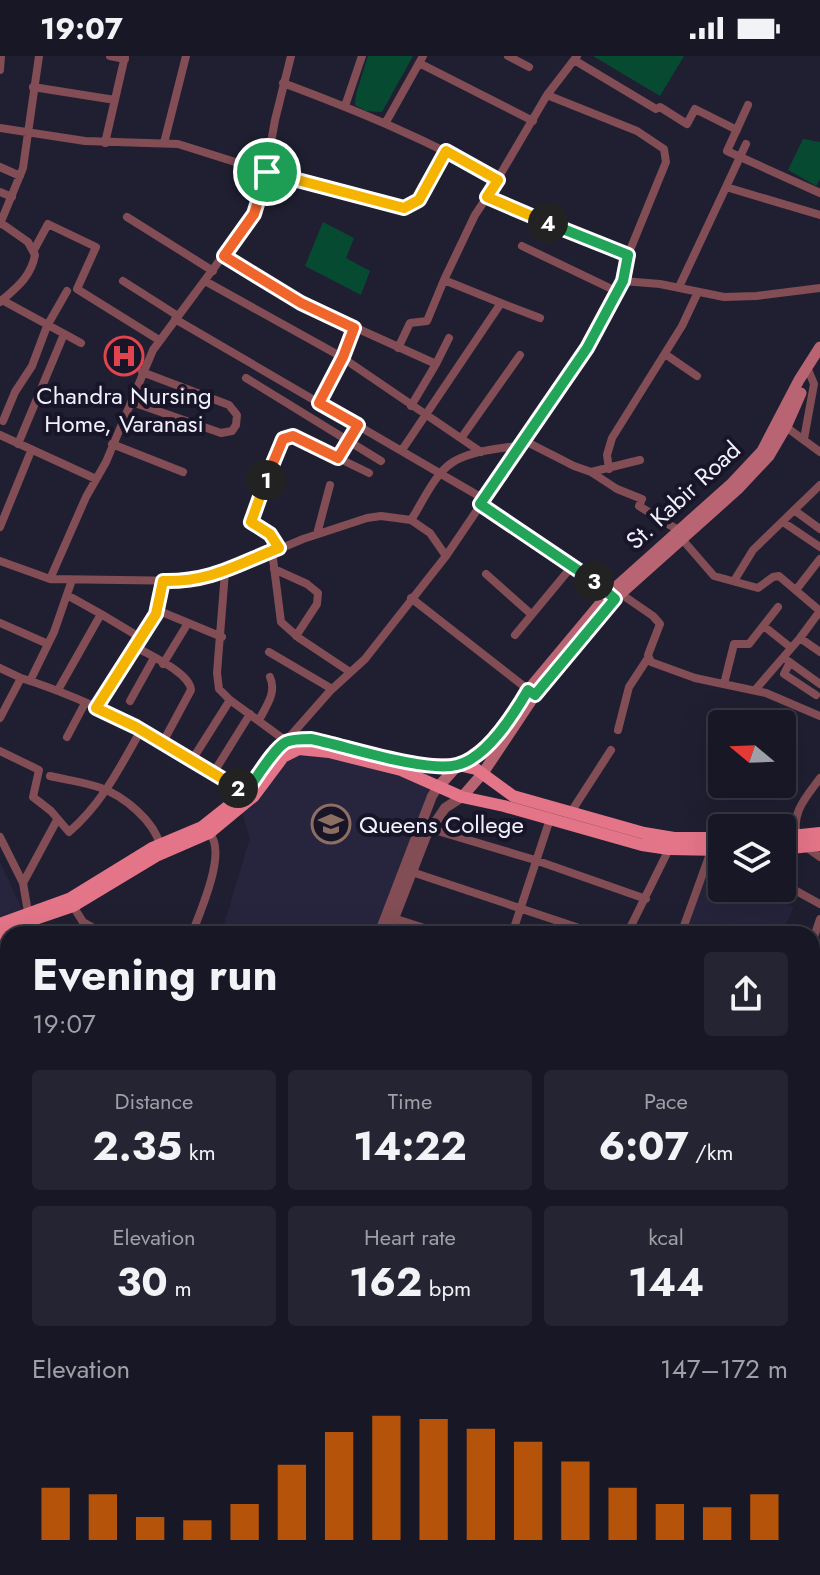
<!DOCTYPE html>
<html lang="en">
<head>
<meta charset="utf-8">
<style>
  :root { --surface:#181725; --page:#252432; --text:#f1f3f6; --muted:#9f9fa7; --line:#363642; --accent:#b45309 }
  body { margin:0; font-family:Jost,sans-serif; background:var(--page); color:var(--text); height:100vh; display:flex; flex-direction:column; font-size:30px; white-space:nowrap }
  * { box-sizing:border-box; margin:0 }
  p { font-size:26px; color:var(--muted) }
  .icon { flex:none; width:44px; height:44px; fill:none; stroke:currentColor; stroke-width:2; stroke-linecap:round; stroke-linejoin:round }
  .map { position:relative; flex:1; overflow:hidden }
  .details { position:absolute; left:0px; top:870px; width:820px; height:650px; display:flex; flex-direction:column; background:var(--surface); border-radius:24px 24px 0 0; box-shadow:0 8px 32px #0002,0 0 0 2px var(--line) }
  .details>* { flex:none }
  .needle { width:52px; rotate:289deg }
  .buttons { position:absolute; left:708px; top:654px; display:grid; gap:16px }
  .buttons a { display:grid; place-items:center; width:88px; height:88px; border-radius:8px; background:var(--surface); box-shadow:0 8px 32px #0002,0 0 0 2px var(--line); font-size:40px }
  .pin { position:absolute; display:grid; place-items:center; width:68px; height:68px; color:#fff; margin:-34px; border:4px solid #fff; border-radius:50%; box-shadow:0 2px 8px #0007 }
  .km { position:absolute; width:40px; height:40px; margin:-20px; border-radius:50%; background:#222; color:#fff; font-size:22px; line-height:40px; text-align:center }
  .round { display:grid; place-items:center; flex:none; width:84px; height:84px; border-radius:8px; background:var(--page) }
  .summary { display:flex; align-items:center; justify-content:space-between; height:136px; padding:0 32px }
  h1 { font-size:44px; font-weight:700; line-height:60px }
  .stats { display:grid; grid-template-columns:repeat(3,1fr); gap:12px; height:136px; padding:8px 32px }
  .stats div { display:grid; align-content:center; border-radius:8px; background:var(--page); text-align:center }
  .stats b { font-size:40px; font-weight:700 }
  .stats small { font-size:22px; font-weight:400 }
  .stats p { font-size:22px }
  .chart { height:224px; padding:16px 32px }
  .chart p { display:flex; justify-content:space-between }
  .chart svg { width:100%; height:144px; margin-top:8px; stroke:var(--accent); stroke-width:6 }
  .status { display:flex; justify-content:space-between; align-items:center; height:56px; padding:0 40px; background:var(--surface); direction:ltr }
  .status svg { height:22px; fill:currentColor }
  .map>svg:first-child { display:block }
</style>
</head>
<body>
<div class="status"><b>19:07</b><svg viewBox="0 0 49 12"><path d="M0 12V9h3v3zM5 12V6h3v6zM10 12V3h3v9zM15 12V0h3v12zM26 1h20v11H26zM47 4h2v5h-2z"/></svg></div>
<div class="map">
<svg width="820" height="1519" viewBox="0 0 820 1519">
  <rect width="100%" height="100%" fill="#201f31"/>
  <path fill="#27253d" d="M306,686l96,17 32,18 -55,157h-158l29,-96 -9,-28 42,-61z
    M0,806l23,49 -23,8z
    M709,811l13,6v15h31l41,20 -14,26h-96z
    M812,1316l8,1v60l-8,11z
    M290,1512h162l-3,7h-162z"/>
  <path fill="#064a31" d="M368,0h45l-31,56 -16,-1 -11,-6 1,-11z
    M593,0h91l-24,40z
    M803,83l17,3v37l-4,7 -28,-16z
    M323,166l31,16 -8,20 24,13 -9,24 -56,-29z"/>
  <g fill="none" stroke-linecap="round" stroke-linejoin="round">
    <path stroke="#824d55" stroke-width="8" d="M110,0l15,3
      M508,0l21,11
      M577,0l-30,39 -60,102 26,13 115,45 -5,26 37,3 64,13 32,-1 64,-8
      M574,4l82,49 4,-2 27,17 8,-15 42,21
      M419,7l114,58
      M0,14l1,-14
      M283,27c75,28 146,57 215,97
      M33,31l82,13
      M547,39l90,36 27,18 2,13 -38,93
      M748,49l-21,46 93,42
      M345,50l17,-50
      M386,66l37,-66
      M0,72l85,13 93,3 89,28 137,36 15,-8 27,-49
      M105,87l20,-87
      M164,87l22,-87
      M0,111l20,9
      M726,131l20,-43
      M0,136l12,5
      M127,161l86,54
      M0,168l23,-56 16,-112
      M522,190l96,46
      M34,194l14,-26 48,23 -19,42 82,51
      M224,200l77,47 135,61 -25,42
      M123,225l55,35
      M205,225l135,75 141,96
      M679,231l47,-100 94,28
      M2,244l79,43
      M0,246c16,-14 31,-25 35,-47l-7,-13 -27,-19
      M501,247l39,15
      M175,263l309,180
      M398,292l12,-25 17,-2 17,-41
      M665,298l32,22
      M436,308l13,-26
      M246,322l135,83
      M132,346l89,31 11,-2 4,-6 1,-10 -8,-10 -87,-33
      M319,347l24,-46 11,-29
      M3,365l12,-29 17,-26 15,-40 20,-35
      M782,368l38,28
      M0,379l96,44
      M462,381l58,-82
      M804,383l10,-55 -7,-17
      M525,385l49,25 17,6 49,-12
      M18,388l46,-110
      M112,388l71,28
      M402,394l99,-147 -57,-23 31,-65 12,-18
      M338,402l20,-33
      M609,413l-2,-14 5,-17 70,-112 16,-34
      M591,416l26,17 25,10 -3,7 39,24
      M480,448l102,68 29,23
      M794,454l26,19
      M783,466l37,25
      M0,471l31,-76
      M317,478l13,-49
      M681,482l33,38 44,12 15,-11 6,-1 41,35
      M279,492l-9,-14 -19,-12 -1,-4 33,-79 10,-3 76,37
      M272,495l9,71 18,16 51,34
      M446,500l-16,-23 -19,-13c12,-18 23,-46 42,-58 19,-12 47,-13 69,-17
      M0,505l50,18 139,2 36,-9 78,-33 64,-21 14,-2 30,4
      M274,513l33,15 11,9 -1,11 -21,32
      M225,516l-8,101 2,16 11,11 56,41 44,-50 35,-32 81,-103 141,-208 36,-67
      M486,518l45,40
      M50,523l36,-82 20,-35 47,-112 101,-136 8,-21 13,-73 16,-64
      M734,525l19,-31 67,-65
      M796,534l24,-31
      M621,538l32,22 7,8 -12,31 3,7 44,16 71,15 54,23
      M411,542l119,93
      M157,554l65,27
      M101,558l40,24
      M0,567l48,21
      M765,571l25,20
      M515,579l58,-70
      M800,582l20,-27
      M136,591c15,9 54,26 55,43l-28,52
      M269,596l63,37
      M788,605l32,23
      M790,606l-6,12 32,21
      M163,608l25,-41
      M0,612l21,10 -21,40
      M21,622c70,22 166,70 224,115
      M30,625l24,-49 18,-52
      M724,628l10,-40h15l29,-37
      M58,634l43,-76 -34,-19
      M755,634l45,-52 20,14
      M130,645l24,-43
      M96,652l60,-94 7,-33
      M259,664c7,-14 18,-27 11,-43
      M618,674l11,-43 19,-29
      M67,681l18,-34
      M0,695l39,19 -6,27 18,14 18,21c33,-28 51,-65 72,-102
      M192,704l38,-60
      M214,716l36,-58
      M50,720c17,4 35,6 51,12 23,8 53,33 59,57
      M571,756l40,-62
      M431,773l104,31 111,39
      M797,779c-6,-23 10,-39 23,-57
      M0,781l23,46 6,35
      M806,791l14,10
      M412,816l185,62
      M23,827l34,-63
      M782,827l38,21
      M71,847l12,19 21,12
      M393,862l50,16
      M192,878c8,-23 36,-83 17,-101
      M512,878l38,-115
      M627,878l44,-89
      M681,878l31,-86
      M812,887l8,-24
      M0,920l8,-7
      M812,928l8,-1
      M817,942l3,1
      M812,956l8,3
      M812,974l8,4
      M812,1004l8,-13
      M812,1015l8,4
      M0,1051l8,-17
      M812,1096l8,-28
      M812,1143l8,3
      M0,1155l3,2 1,10 -4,5
      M812,1196l8,3
      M0,1241l6,-14
      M812,1252l8,4
      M820,1294l-5,12 5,6
      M0,1313l8,-18
      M0,1404l8,-14
      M0,1423l8,4
      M812,1471l8,-41 -4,-54
      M0,1474v12
      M200,1512l11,7
      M711,1515l1,-3
      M6,1519l3,-7
      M40,1519l3,-7
      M247,1519l3,-7
      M446,1519l3,-7
      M611,1519l3,-7
      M635,1519l3,-7
      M668,1519l2,-7
      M792,1519l3,-7
      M813,1519l7,-19"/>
    <path stroke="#824d55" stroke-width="10" d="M379,878l53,-138 6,-9
      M388,878l38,-98 19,-28 17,-11
      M0,1357l8,4
      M0,1366l8,4
      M117,1512l1,7
      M137,1514l10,5"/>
    <path stroke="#b96472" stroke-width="11" d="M438,731l20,-22 35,-25 18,-21 17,-29 81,-97 123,-110 30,-32 37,-71 21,-33
      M462,741l21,-24 52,-78 80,-96 123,-110 31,-33 17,-29 15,-34"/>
    <path stroke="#e47588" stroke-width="12" d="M782,781l38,-4
      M782,793l38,-4
      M0,868l69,-25 83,-51 50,-21 43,-34 41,-52 25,-2 107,25 40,1 18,4 37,27 131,37 30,5h48
      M0,878l32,-14 41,-14 83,-50 53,-23 45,-37 29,-39 16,-8 30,3 72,18 61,27 42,9 138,39 27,4 53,1"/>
  </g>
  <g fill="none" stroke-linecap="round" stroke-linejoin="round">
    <g stroke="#fff" stroke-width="16">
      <path id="split-1" d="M266,424l17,-41 10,-3 45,22 20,-33 -39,-22 24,-46 11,-29 -53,-25 -77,-47 30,-42 13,-42"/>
    </g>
    <g stroke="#fff" stroke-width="16">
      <path id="split-2" d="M238,732l-102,-61 -40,-19 60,-94 7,-33c48,1 73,-16 116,-33l-9,-14 -19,-12 15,-42"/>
    </g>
    <g stroke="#fff" stroke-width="16">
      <path id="split-3" d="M238,732l7,5c10,-12 28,-44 41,-51 6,-3 18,-3 25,-3 35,7 114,34 146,26 30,-7 57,-51 71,-75l7,5 80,-96 -21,-18"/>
    </g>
    <g stroke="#fff" stroke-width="16">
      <path id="split-4" d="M548,167l80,32 -5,26 -36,67 -107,156 114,77"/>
    </g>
    <g stroke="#fff" stroke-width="16">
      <path id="split-5" d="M267,116l137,36 15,-8 27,-49 52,29 -11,17 61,26"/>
    </g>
    <use href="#split-1" stroke="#f0652b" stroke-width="10"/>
    <use href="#split-2" stroke="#f5b400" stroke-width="10"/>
    <use href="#split-3" stroke="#22a559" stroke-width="10"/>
    <use href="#split-4" stroke="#22a559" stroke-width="10"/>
    <use href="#split-5" stroke="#f5b400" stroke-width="10"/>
  </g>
  <defs>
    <g id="hospital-ring" transform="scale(2)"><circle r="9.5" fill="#171527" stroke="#e0444e" stroke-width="1.5"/><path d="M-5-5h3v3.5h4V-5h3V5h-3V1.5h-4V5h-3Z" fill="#e0444e"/></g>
    <g id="school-ring" transform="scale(2)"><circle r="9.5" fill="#171527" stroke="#8d6e63" stroke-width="1.5"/><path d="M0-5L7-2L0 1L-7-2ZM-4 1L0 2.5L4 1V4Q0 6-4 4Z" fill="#8d6e63"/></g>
  </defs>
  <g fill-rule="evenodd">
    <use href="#hospital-ring" x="124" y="300"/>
    <use href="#school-ring" x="331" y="768"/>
  </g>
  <g text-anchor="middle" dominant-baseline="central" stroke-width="8" stroke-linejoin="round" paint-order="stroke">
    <g font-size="24" fill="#f1f1fe" stroke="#171527">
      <text x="124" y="339">Chandra Nursing<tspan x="124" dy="28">Home, Varanasi</tspan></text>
      <text x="359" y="768" text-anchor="start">Queens College</text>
    </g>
    <g font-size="24" fill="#f1f1fe" stroke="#171527">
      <text transform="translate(683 439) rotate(-43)">St. Kabir Road</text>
    </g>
  </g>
</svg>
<div class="buttons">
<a><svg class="needle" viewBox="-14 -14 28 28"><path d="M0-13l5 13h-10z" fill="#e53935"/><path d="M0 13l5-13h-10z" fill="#9f9fa7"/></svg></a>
<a><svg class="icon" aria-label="layers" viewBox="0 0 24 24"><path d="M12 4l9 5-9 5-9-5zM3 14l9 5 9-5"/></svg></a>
</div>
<div class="pin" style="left:267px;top:116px;background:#1e9e55"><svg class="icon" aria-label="arrive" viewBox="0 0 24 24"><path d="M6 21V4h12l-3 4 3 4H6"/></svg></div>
<b class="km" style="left:266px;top:424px">1</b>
<b class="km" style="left:238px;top:732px">2</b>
<b class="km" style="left:594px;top:525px">3</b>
<b class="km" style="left:548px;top:167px">4</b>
<section class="details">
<div class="summary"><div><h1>Evening run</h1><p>19:07</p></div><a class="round"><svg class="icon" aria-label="share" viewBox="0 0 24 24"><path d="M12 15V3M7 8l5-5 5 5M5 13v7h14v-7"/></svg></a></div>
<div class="stats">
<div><p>Distance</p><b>2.35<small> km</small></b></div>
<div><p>Time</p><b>14:22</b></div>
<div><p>Pace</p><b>6:07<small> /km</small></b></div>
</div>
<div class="stats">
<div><p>Elevation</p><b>30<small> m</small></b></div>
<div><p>Heart rate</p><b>162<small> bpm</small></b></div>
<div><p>kcal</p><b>144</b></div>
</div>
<div class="chart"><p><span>Elevation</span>147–172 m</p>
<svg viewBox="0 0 160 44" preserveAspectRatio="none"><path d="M5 44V28M15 44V30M25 44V37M35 44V38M45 44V33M55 44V21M65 44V11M75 44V6M85 44V7M95 44V10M105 44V14M115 44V20M125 44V28M135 44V33M145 44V34M155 44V30"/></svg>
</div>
</section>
</div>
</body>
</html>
